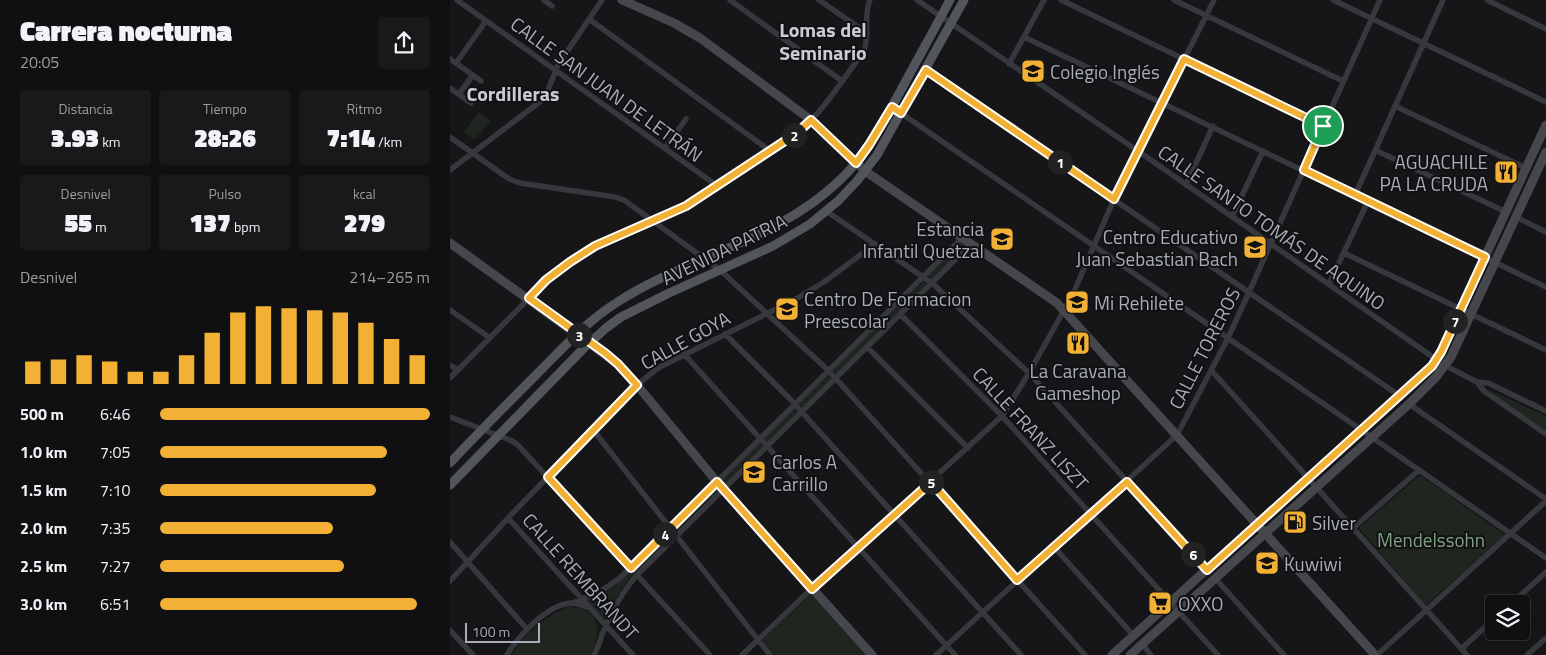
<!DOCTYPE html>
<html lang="es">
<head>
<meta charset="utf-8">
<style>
  :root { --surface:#101012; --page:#19191b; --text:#f1f3f6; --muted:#9c9d9f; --line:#303032; --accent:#f2b134 }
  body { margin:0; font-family:"Titillium Web",sans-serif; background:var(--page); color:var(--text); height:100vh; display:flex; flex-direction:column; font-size:19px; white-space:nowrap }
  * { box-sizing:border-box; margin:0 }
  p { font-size:16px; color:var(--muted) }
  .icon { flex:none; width:28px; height:28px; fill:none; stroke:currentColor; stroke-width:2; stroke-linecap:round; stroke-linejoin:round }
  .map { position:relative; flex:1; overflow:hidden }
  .side { display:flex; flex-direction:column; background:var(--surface); width:450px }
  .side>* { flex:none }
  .buttons { position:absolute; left:1035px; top:595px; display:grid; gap:10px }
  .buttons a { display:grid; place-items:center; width:45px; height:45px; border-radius:5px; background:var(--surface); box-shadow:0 5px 20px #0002,0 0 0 1px var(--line); font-size:25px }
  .scale { position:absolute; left:15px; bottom:12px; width:75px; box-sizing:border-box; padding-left:5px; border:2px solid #a8adb8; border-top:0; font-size:14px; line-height:18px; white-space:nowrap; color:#a8adb8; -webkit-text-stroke:4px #111113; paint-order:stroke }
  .pin { position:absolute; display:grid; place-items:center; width:42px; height:42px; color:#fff; margin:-21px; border:2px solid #fff; border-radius:50%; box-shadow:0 1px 5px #0007 }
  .km { position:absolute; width:25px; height:25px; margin:-12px; border-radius:50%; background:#222; color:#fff; font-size:14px; line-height:25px; text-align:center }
  .round { display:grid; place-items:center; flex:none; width:52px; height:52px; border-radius:5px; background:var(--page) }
  .overview { display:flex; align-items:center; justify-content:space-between; height:85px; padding:0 20px }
  h1 { font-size:28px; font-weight:800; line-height:38px }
  .stats { display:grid; grid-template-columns:repeat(3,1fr); gap:8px; height:85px; padding:5px 20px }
  .stats div { display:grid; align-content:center; border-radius:5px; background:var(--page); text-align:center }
  .stats b { font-size:25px; font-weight:800 }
  .stats small { font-size:14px; font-weight:400 }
  .stats p { font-size:14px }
  .chart { height:140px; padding:10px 20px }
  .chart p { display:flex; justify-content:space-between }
  .chart svg { width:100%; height:90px; margin-top:5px; stroke:var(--accent); stroke-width:6 }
  ul { padding:0 20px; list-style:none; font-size:16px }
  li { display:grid; grid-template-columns:80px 60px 1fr; align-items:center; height:38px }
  li i { height:12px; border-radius:6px; background:var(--accent) }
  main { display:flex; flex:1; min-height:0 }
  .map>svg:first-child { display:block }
</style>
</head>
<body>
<main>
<section class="side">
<div class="overview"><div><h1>Carrera nocturna</h1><p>20:05</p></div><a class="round"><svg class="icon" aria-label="share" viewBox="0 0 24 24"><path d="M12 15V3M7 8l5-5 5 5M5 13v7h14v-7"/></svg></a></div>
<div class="stats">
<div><p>Distancia</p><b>3.93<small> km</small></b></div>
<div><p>Tiempo</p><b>28:26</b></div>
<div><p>Ritmo</p><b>7:14<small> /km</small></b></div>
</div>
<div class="stats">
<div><p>Desnivel</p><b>55<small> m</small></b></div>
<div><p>Pulso</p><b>137<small> bpm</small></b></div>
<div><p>kcal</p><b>279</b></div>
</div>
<div class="chart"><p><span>Desnivel</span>214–265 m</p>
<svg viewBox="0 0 160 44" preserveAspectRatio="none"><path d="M5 44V33M15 44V32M25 44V30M35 44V33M45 44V38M55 44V38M65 44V30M75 44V19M85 44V9M95 44V6M105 44V7M115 44V8M125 44V9M135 44V14M145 44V22M155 44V30"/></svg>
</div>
<ul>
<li><b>500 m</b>6:46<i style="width:100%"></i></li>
<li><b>1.0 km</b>7:05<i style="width:84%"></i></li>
<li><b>1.5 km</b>7:10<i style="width:80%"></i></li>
<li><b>2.0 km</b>7:35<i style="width:64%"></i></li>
<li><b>2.5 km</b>7:27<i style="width:68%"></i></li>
<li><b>3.0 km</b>6:51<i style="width:95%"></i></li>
</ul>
</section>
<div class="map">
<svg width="1096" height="655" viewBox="0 0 1096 655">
  <rect width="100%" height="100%" fill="#161618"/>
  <path fill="#1e261f" d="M29,112l12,9 -17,19 -10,-8z
    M511,241l5,4 -34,34 -4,-4z
    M474,281l3,2 -90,91 -5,-4z
    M379,375l3,3 -30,29 -3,-3z
    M1035,388l61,28v15z
    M343,408l4,4 -30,31 -4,-4z
    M309,443l3,4 -38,39 -4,-3z
    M970,475l85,60 -79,70 -67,-77z
    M266,487l3,3 -42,41 -2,-4z
    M220,531l3,5 -45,44 -13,19 -10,21 -19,-20 21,-9 10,-7z
    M361,594l55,61h-92l-12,-15z
    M117,607c32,-1 37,24 23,48h-78c13,-22 31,-37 55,-48z"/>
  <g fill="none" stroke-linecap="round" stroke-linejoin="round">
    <path stroke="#37383d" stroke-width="5.5" d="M7,0l259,185
      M94,0l8,6
      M280,0l112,81
      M369,0l48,33
      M467,0l221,151 299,209
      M611,0l262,126
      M724,0l169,81
      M883,0l213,102
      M1037,0l59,29
      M139,19l180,131
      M574,37l522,250
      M0,59l31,22
      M6,63l30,-42
      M559,64l35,-64
      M475,70l475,326
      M0,88l21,15
      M9,94l14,-19
      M945,106l131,62
      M442,107l426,293 228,158
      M0,137l59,42 11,4 95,14 9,3 96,70 109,101 256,284
      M215,148l21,-29
      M925,150l131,62
      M0,170l91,-69 5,-6 12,-30 44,-65
      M736,185l27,-59
      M905,195l88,-195
      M376,211l106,72 97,90 178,197
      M782,217l31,-66
      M1066,217l30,15
      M894,253l202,97
      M879,284l39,-83
      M0,310l40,28
      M450,314l102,102 216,239
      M275,334l65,65 231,256
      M417,347l101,101
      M234,354l271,301
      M0,365l8,5
      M996,366l31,16 7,9 62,43
      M761,370l256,285
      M0,378l97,-98 23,-18 25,-16 91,-40 111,-73c27,-22 46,-54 67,-82 6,-16 -1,-35 6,-51
      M1027,382l11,1 58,28
      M959,404l137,95
      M0,417l60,23 7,4 114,124
      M144,431l176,224
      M58,518l125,137
      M903,528l66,-58
      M0,542l77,87
      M604,547l80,89
      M187,575l73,80
      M765,578l69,77
      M0,581l58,-63 129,-133 21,-17 138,-69 28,-17 51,-38
      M123,603l31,-14 16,-11 342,-340
      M1061,604l35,-32
      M0,630l23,25
      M152,635c9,-22 19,-42 35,-60l334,-331
      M692,644l9,11
      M1011,649l33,-30
      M57,655c11,-19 41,-51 64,-52 5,0 11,2 16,4
      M144,655l5,-11 3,-10
      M292,655l64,-61 196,-178 27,-43 44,-79 41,-95 100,-199
      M486,655l241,-220 51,-97 21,-46 131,-292
      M927,655l169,-154
      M1077,655l19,-17"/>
    <path stroke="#45474d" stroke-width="9" d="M172,0l52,23 26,15 111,82 54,51 192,132 318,352
      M0,243l168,121 19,21 80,97 155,173
      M662,655l320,-289 9,-14 105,-227
      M680,655l279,-251 27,-27 15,-20 95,-205"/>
    <path stroke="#53555c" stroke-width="9" d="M0,463c28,-30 58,-60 87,-89 25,-25 49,-52 79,-71 72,-47 161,-62 224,-123 27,-25 44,-59 61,-90 16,-30 33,-60 49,-90
      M0,485l134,-137 22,-20 15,-11 46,-23 106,-48 37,-22 28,-23 19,-20 20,-26 87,-155"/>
  </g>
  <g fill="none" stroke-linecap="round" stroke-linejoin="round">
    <g stroke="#fff" stroke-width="10">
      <path id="route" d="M734,59l139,67 -19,44 181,87 -44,95 -9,14 -225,204 -80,-88 -110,98 -86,-98 -119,107 -95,-107 -86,86 -83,-91 89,-92 -19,-21 -13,-11 -76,-55 17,-18 24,-18 25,-16 91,-40 111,-73 14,-13 45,43 13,-18 23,-38 9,6 25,-43 188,129z"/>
    </g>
    <use href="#route" stroke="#f2b134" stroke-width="6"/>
  </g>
  <defs>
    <g id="school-square" transform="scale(1.25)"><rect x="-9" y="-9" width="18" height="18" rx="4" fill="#f2b134" stroke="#111113"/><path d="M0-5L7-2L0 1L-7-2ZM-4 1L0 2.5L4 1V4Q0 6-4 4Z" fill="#111"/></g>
    <g id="restaurant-square" transform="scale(1.25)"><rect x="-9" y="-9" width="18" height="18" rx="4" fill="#f2b134" stroke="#111113"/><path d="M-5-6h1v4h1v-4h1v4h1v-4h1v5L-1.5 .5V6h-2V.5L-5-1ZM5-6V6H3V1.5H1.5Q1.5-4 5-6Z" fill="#111"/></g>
    <g id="fuel-square" transform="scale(1.25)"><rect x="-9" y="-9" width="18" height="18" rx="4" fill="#f2b134" stroke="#111113"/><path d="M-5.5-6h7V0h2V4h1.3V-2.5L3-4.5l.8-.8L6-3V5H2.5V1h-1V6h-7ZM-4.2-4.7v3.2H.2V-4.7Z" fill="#111"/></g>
    <g id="supermarket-square" transform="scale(1.25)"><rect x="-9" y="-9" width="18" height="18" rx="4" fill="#f2b134" stroke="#111113"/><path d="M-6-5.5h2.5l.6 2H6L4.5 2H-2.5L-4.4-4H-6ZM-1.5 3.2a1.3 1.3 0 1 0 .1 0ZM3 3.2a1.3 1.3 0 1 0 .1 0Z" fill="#111"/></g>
  </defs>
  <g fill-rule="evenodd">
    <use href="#school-square" x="583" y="71"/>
    <use href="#restaurant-square" x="1056" y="172"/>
    <use href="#school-square" x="552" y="239"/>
    <use href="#school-square" x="805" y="247"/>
    <use href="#school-square" x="627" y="302"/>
    <use href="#school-square" x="337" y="309"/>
    <use href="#restaurant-square" x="628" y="343"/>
    <use href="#school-square" x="304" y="472"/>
    <use href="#fuel-square" x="845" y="522"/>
    <use href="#school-square" x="817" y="563"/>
    <use href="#supermarket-square" x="710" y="603"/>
  </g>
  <g text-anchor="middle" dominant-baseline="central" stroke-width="4" stroke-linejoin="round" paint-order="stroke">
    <g font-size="19" fill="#a8adb8" stroke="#111113" text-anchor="start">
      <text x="600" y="71">Colegio Inglés</text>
      <text x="1038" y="161" text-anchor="end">AGUACHILE<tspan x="1038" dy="22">PA LA CRUDA</tspan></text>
      <text x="534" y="228" text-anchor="end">Estancia<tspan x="534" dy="22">Infantil Quetzal</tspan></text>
      <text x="788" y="236" text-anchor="end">Centro Educativo<tspan x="788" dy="22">Juan Sebastian Bach</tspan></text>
      <text x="354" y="298">Centro De Formacion<tspan x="354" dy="22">Preescolar</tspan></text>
      <text x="644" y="302">Mi Rehilete</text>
      <text x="628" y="370" text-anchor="middle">La Caravana<tspan x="628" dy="22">Gameshop</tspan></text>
      <text x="322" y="461">Carlos A<tspan x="322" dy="22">Carrillo</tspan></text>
      <text x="862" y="522">Silver</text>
      <text x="834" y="563">Kuwiwi</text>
      <text x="728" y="603">OXXO</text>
    </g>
    <g font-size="19" fill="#a8adb8" stroke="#111113">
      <text transform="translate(157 89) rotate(36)">CALLE SAN JUAN DE LETRÁN</text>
      <text transform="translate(822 227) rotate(35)">CALLE SANTO TOMÁS DE AQUINO</text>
      <text transform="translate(274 249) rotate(-26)">AVENIDA PATRIA</text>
      <text transform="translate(235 340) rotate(-29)">CALLE GOYA</text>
      <text transform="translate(754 348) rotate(-63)">CALLE TOREROS</text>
      <text transform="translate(581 428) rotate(47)">CALLE FRANZ LISZT</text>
      <text transform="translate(131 576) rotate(48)">CALLE REMBRANDT</text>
    </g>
    <g font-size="19" fill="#7fa381" stroke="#111113">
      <text x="981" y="539">Mendelssohn</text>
    </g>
    <g font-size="20" font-weight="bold" fill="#c9ccd4" stroke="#111113">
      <text x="373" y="29">Lomas del<tspan x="373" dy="23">Seminario</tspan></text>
      <text x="63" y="93">Cordilleras</text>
    </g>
  </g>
</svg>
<div class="buttons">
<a><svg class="icon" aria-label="layers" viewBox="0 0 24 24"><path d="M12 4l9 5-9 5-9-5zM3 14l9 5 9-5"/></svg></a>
</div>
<div class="scale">100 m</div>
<div class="pin" style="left:873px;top:126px;background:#1e9e55"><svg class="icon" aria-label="arrive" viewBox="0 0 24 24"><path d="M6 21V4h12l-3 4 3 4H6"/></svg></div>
<b class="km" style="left:610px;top:162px">1</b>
<b class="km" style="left:344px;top:135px">2</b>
<b class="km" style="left:129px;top:335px">3</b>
<b class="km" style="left:215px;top:534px">4</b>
<b class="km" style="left:481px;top:482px">5</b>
<b class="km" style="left:743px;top:554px">6</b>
<b class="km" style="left:1005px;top:321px">7</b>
</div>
</main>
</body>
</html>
